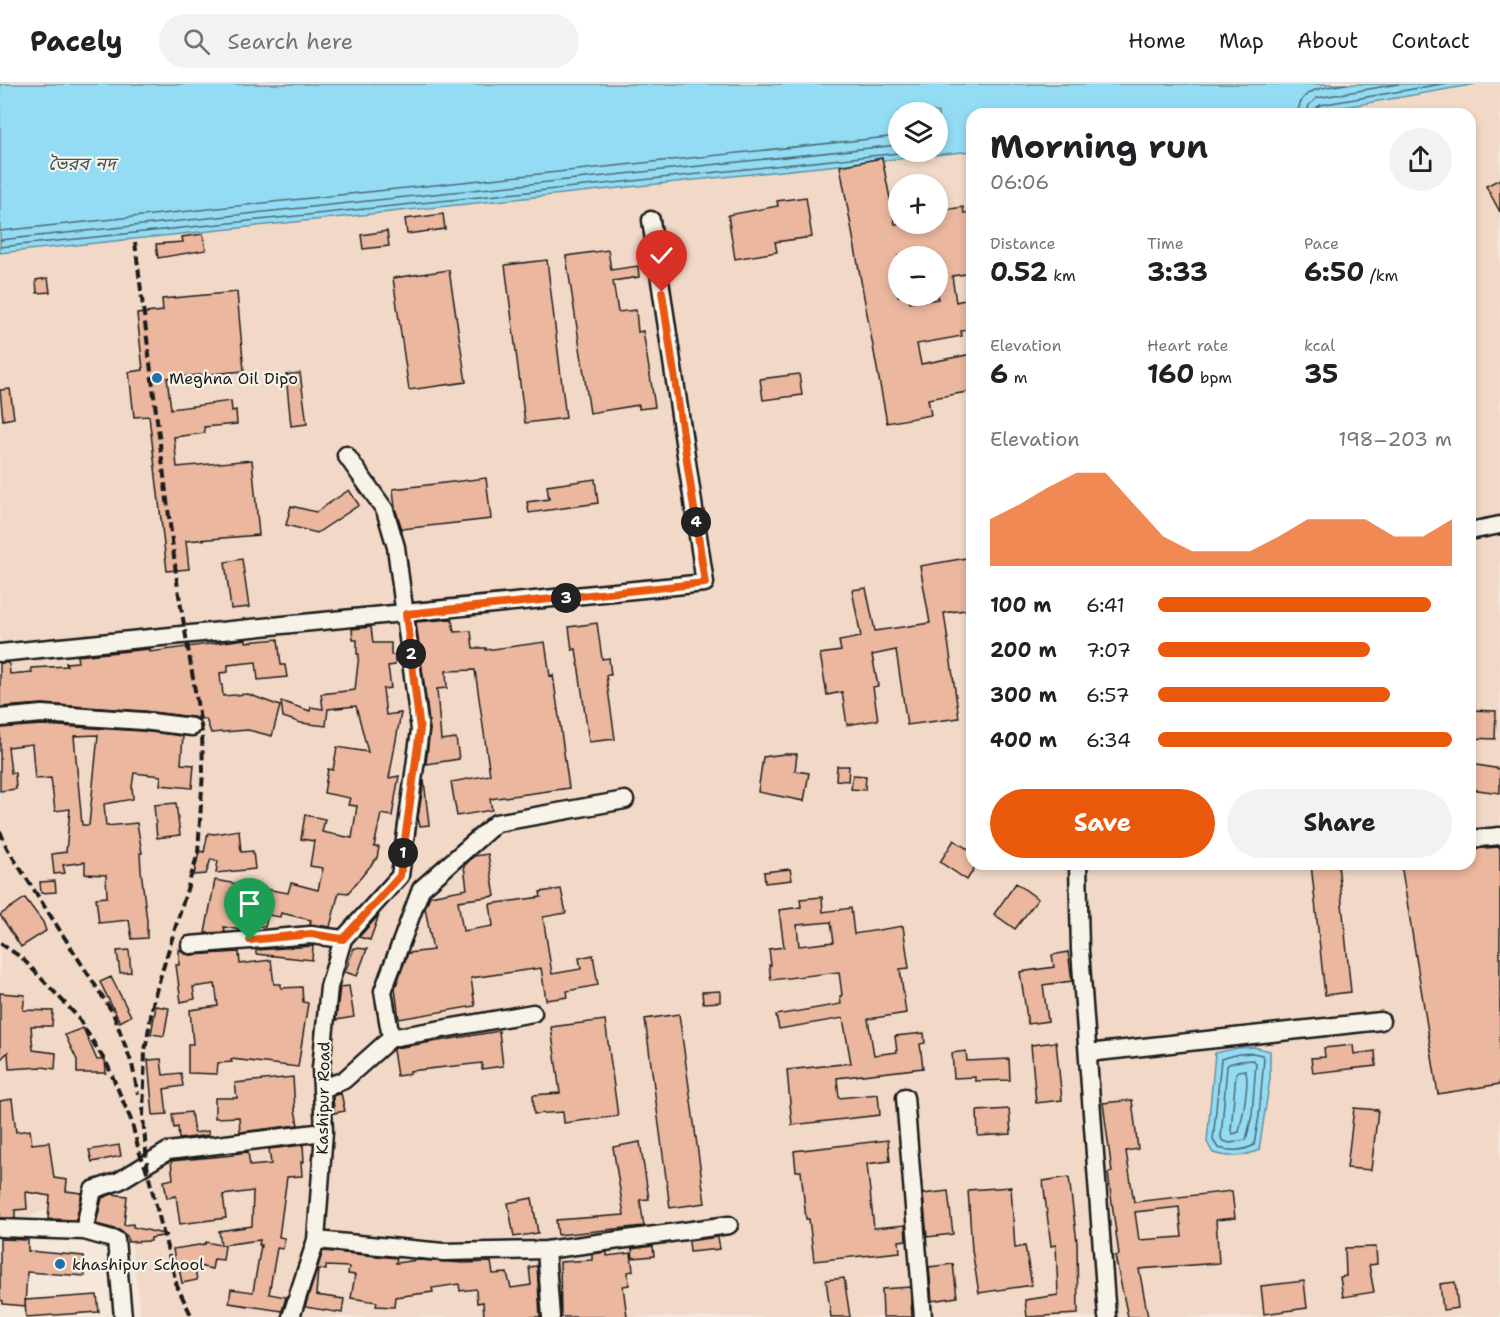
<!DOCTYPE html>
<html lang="en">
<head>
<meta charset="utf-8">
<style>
  :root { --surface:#fff; --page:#f2f2f2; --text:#202124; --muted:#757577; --line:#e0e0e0; --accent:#ea580c }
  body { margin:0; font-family:"Shantell Sans","Noto Sans Bengali",sans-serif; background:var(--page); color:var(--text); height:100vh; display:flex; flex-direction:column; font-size:22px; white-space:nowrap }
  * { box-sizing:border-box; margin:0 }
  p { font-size:20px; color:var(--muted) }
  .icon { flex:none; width:33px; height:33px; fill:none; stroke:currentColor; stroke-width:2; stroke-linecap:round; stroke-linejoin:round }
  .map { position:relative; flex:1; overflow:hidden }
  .panel { position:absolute; left:966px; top:24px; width:510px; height:762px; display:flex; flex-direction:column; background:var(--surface); border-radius:18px; box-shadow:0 3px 9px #0003 }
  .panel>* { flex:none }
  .controls { position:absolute; left:888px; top:18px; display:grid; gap:12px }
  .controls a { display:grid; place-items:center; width:60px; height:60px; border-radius:50%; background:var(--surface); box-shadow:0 3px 9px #0003; font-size:30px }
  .pin { position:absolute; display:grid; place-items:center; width:51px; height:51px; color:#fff; margin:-62px -26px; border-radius:50% 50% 50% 0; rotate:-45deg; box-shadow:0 0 6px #0007 }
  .pin .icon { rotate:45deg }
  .km { position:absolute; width:30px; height:30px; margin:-15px; border-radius:50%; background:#222; color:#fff; font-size:16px; line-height:30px; text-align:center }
  .round { display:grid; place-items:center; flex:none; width:63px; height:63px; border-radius:32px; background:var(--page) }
  .head { display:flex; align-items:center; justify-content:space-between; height:102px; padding:0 24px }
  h1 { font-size:33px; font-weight:700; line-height:45px }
  .figures { display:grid; grid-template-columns:repeat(3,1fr); gap:9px; height:102px; padding:6px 24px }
  .figures div { display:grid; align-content:center }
  .figures b { font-size:26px; font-weight:700 }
  .figures small { font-size:16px; font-weight:400 }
  .figures p { font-size:16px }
  .chart { height:168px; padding:12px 24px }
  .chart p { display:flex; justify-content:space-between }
  .chart svg { width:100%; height:108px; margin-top:6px; fill:var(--accent); opacity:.7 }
  .primary-button { display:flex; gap:12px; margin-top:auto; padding:12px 24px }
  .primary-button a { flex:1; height:69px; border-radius:36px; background:var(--accent); color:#fff; font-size:24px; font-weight:700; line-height:69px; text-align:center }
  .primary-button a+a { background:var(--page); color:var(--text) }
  ul { padding:0 24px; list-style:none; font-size:20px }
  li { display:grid; grid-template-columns:96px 72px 1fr; align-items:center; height:45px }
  li i { height:15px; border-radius:8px; background:var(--accent) }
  header { display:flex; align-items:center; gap:36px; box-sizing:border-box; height:84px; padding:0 30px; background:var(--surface); border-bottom:2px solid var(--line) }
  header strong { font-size:28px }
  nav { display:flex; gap:33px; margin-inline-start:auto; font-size:21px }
  .search { width:420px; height:54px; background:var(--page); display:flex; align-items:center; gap:15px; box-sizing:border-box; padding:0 21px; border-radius:33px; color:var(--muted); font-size:22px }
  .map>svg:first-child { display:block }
</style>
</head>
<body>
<header>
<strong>Pacely</strong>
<div class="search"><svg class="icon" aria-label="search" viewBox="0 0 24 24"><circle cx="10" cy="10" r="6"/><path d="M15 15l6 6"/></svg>Search here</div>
<nav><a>Home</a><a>Map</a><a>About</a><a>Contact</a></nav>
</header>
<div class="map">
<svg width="1500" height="1233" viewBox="0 0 1500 1233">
  <rect width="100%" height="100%" fill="#f5e7d9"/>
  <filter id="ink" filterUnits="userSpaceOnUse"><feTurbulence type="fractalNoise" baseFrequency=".0167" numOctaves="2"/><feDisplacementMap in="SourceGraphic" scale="12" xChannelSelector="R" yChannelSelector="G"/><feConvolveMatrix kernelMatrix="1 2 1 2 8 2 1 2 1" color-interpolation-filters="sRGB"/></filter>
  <g filter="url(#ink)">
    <path fill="#f2d9c7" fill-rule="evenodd" d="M1488,0h12v1233h-1359l-18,-135 -123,45v-974l352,-37v-3l62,-3 558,-59v713h498v-750h-164zM898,100h40v40h-40zM898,172h40v40h-40z"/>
    <path fill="#93dcf4" stroke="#638f9e" stroke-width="1.5" fill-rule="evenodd" d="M0,0h1477l-173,30h-332v37l-972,102zM898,28h40v40h-40z
      M1254,963l16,4v28l-11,71c-16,7 -29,8 -46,3l-6,-11 8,-89 23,-5z"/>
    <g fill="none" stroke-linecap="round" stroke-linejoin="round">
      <path stroke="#4c6972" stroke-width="1.5" d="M1298,30c1,-27 27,-26 48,-30
        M1307,30l2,-9 8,-7 81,-14
        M1314,30l1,-5 5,-4 122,-21
        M0,147l898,-95
        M0,156l898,-95
        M0,163l909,-95
        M1253,969l9,2 2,3 -5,58 -5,29c-11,7 -24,6 -36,3l-5,-8 8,-81 18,-5z
        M1240,977l13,-1 3,3 -4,52 -6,25 -16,3 -7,-2 -2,-3 6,-72 2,-2z
        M1245,986c6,11 -3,48 -6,62l-6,2 -2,-3 5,-58 2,-2z"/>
    </g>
    <path fill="#ebb79e" stroke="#1c1c1c" stroke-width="1.5" fill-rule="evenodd" d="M882,74l13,66h43v-13l25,-4 1,6 8,-1v61l-20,3 4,26 16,-4v31l-11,2 1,5 -45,8 4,20 51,-10v37l-44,8 3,16 -44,8 -47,-257zM898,172h40v43l-28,4 -2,-7h-10z
      M1500,95v33l-14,-26z
      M806,113l6,40 -37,5 2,10 -42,7 -7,-44 50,-9 -1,-5z
      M443,130l2,15 -38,5 -2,-15z
      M387,147l2,15 -26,3 -2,-14z
      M203,150l3,16 -48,8 -2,-14 27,-2 -1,-5z
      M608,166l3,20 27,-4 1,11 -26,4 5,31 18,-2 2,22 5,-1 12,76 -16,2v-4l-49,8 -24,-157z
      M547,176l19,158 -41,5 -20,-158z
      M449,186l17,112 -57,8 -16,-112z
      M48,194l2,14 -13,1 -1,-13z
      M237,208l7,79 -77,7 4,31 60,-8 1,10 4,-1 1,14 -33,3 1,6 -31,4 3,30 75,-7 7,75 -73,6 3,28 -22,2 -18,-155 -15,1 -5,-45 14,-2 -6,-56 26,-3 -1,-12z
      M300,289l7,51 -16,2 -5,-51z
      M799,290l3,21 -39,5 -3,-21z
      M10,305l4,29 -11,2 -3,-30z
      M486,394l5,41 -89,10 -7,-21 -2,-19z
      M595,395l3,24 -69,10 -2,-11 22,-3 -2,-13z
      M349,406l10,15 -42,28 -31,-8 5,-19 25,6z
      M972,473v52l-28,4 15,105 -52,7 -11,-75 -24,5 6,31 -5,1 5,33 -31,5 -5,-33 -15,3 -7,-41 21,-3 -2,-10 22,-4 -9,-47 14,-2 9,43 55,-8 -10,-57z
      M242,475l7,48 -18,2 -6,-47z
      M452,535l2,13 17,-1 2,17h13v2l59,-8 5,34 3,-1 16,113 -79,11 2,11 -35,6 -6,-34 39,-7 -15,-105 -29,1 1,17 -10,1 4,51 15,-2 3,21 -33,5 4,-35 -14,-107z
      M597,539l5,36 7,-1 2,17h-5l9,64 -26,3 -13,-93 -4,1 -3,-23z
      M371,543l2,16h18v12h4v10l-7,1 3,22 -8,1 3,26 15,-2 -12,65 10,-2 -7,40 -11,-2 -7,33h5l-2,11 -29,35 -9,-1 -9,35 -20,-3 1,-4 -30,-7 -1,4 -12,-2 -3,12 -13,-2v4l-11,1 -17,-3 1,5 -20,1 10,-53 73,13 3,-10 27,7 5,-22 -13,-2 4,-25 -13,-2 4,-24 20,4 -3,13 30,6 5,-32 -9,-1 2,-7 -26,-5 4,-24 5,1 4,-23 31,5 -12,-46 -28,3 -2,17 -25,-3 -18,-6 -2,-16 29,10 1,-4 12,2 -2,-15 34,-4 4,-36h-2v-14h-4l-1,-11z
      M246,555v3l32,-3 3,26h4l2,12 -29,3 -2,-18 -28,3v7l-8,1 1,11h-1l2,1 1,11 25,-2 32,12 -8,30 -24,-6 -37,3 -5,-14h-7l-6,-2 -49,-6 -101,-7 -43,3v-44h9l1,11 22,-2 -1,-4 36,-2 -1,-3 12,-1 -1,-6 73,-7v3z
      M1470,626l26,1 -1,28 -25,-1z
      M42,641l100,6 41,5 -2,28 13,1 -2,23 -32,-3 1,-9 -27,-3 -2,14 1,12 -29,5 2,22 31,-3 5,30h-2l1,17 6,51v17l-15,1 -3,-19 -30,3 -3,-25 11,-1 -1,-22 -21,-1v-12l-22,3 2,8 -11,1 -2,-20 14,-2 4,-43 -15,2 -4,-33 -16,1 -3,-35 -24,3 3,26h4l1,16 -16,2v-63zM98,651l-9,90h-7l-8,-89z
      M784,670h13l-2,17 14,2 -5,28 -46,-9 5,-35z
      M1471,680l29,5v24l-30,-4z
      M837,682h12l-1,15 -12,-1z
      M853,691l13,1 -1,14 -14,-1z
      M424,696l5,45 -9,1 -2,-8z
      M176,719l4,32 -23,3 -3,-33z
      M239,746l2,22 12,-1 2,18 -39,4 2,-12 -7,-2 -5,15 -12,1 5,-24 5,1 4,-19 6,1z
      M954,756l18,12v12h5l-10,16 -27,-18z
      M1500,763v237l-62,10 -37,-230h69v-15z
      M488,770l7,42 -37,5 5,30 30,-5 -3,-22 51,-7 -1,-5 21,-3 5,24 -23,4 9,57 29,-5 -2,-11 14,-3 5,30 -31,6 1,6 -22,3 -5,-32 -70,10 4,28 -76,13 -4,-31 13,-35 25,-3 -8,-42 5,-12 37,-7 -3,-23 10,-10z
      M1311,780h27l13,128 -26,3z
      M790,785l2,11 -27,3 -1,-11z
      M55,797l1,11 -15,1 -1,-11z
      M1016,799l22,16 -23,30 -21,-15z
      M822,813l1,15 28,-4 3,26 49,-8 6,42 -9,1 6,44 -38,6 6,36 23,-3 -2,-16 29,-3 1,10 -5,1 3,24 -86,10 2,20 39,-4 2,21 -88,10 -5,-55 64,-7 -8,-45 -64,11 -3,-14 65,-11 -1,-8 2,-1 -3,-23 -68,8 -2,-15h2l-2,-16 15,-2 -5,-37 22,-3 -1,-8zM831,838l3,20 -35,4 -2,-21z
      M25,814l18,24 3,9 -25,16 -21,-32z
      M379,831l-9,25 -11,-3z
      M313,862l-1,14 -56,-6v-4z
      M354,864l13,1 -10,27 -12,-4z
      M179,865l6,5 6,1 48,-3 1,12 31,-4 3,24h7v4l21,-1 1,15 5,1 -10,64 -67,-8 1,3 -14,1 -1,11 -29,-1v-29h5l-3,-34 28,-4 -3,-22 -22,3 2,12 -14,3 -5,-37h3z
      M129,866l2,22 -11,1 -3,-22z
      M1068,868l4,29 -29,4 5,36 -20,3 -8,-52 34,-5 -2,-12z
      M111,893l20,39 -11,6 -20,-40z
      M349,902l5,31 -18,3 4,-33z
      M720,907v11l-17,1 -1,-11z
      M0,909l25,2 -2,15 30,1 -1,15h-21l2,24 23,3 -1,16 -13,-2 -33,2 -1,-17 -8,8z
      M156,922l13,2 -5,28 -13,-2z
      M679,930l26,189 -35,5 -25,-189z
      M605,936l13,96 -54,7 -1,-11 -29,2 -1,-19 27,-2 -9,-66z
      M83,944l14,32 8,-1 1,14h-29v-13l-12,-25z
      M499,947l4,35 -21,3v-6l-72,8v3l-13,2 -4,-26 3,-2z
      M1056,958l6,58 -26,3 -5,-58z
      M1353,961l1,9 21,-3 1,15 -63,7 -2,-15 14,-1 -1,-9z
      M966,967l1,10 42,-2 1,21 -35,1v-4l-21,1 -2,-25z
      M161,975l2,16 18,-2 2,13 -19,3 3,25 -14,1 -5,-55z
      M293,993l2,33 3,15 -58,7 -1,-15 -24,1v-20h22l-2,-15z
      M341,1009l4,18 -11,2 -1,-17z
      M12,1015l4,33 14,-2 2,14 17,-2 5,36 13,2 -1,11 16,2 -6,27 -28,-1 2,-23 -24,-4 1,17 -12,1v8h-15v-117z
      M1132,1016l6,49 -12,2 8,51 98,-11 3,27 -19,2 3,43 -80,6 9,48h-20l-13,-61 4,-1 -11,-82 4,-1 -9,-69zM1179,1123l3,30 -43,3 -4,-28z
      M1354,1024l24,2 -7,60 -24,-2z
      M1009,1025l2,25 -33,2 -1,-25z
      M191,1028l3,21 14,-2 1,4 -30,4 -1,-12 -4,1 -2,-14z
      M888,1056l2,21 -23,3 7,64 31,-3 1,15 -7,1 1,11 -86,9 -5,-42h-3l-5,-48h-5l-2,-20z
      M640,1058l9,57 -9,1 4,26 -86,9 -2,-15 68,-5 -11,-68z
      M119,1061l2,11 -29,6 -3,-12z
      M303,1061l1,17h-3l1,14 -15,1 -8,60 6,1 -2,11 -6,-1 -8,46 17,3 -4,14 -53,-8 2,-14 22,3 8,-47h-2l1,-5 -37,5 2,1 -2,14 -9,-1 -2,10 -18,-4 3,15 -15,3 -3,-15h-3l-3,-19 32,-5 1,-2 15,3 -2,-14 33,-5 1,-35 -30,4 3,23 -46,6 -4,-28 -9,2 -3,-17 9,-2 -2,-18 62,-6v-1l15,-2 2,14 21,-2 -2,-15z
      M1069,1093l8,65 1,72 -51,3 -2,-17 33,-5 -2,-50 -5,1 -8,-65z
      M1011,1103l4,61 10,-2 7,39 -53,8 -7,-43 -4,-60z
      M948,1107l5,43 -26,3 -4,-43z
      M112,1110l15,2 -3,29 9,-1v3l35,8 -17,3v3l-23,1 -1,-6 -8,-6 -23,-6 6,-26z
      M532,1114l6,35 -24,4 -6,-34z
      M718,1153l2,12 -30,3 -1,-11z
      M0,1155l28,1v11l56,5 1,20 -58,-4 -2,34 -22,-2v-3l-3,-1z
      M653,1162l1,10 -21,2 -1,-9z
      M1376,1163l1,17 -8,1 5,27 -31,5 -3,-20 6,-1 -1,-28z
      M323,1167l74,7 -1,5 22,-3 46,3 27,-1 2,12 14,-1 4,15 20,-3 -2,-18 8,-1 3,51h-56l-1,-15 -6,1 -1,-14 -16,2 -1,-7 -27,4 1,4 -38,5 -1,10 -18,-1 1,-4 -26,-4 4,-23 -7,-1 1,-7 -23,-1v4l-8,-1 -2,26 28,4 -2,14 -37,-6z
      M607,1168v4l24,-3 2,18 -5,1 1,13 -6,1 4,31h-66l-1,-55 32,-2v-6z
      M953,1180l4,33 -25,4 -3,-34z
      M844,1194l6,39h-19l-5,-37z
      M1304,1197l3,27 -43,6 -3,-28z
      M1455,1198l3,26 -15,2 -3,-26z
      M910,1203l2,30h-29l-1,-28z
      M97,1211l2,17 -73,5 -1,-17z"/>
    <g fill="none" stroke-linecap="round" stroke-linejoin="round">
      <g stroke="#1c1c1c" stroke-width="21">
        <path id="minor" d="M1470,447l30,-6
          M0,569l705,-70 -54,-363
          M0,634l42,-4 101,7 49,6
          M1470,755l30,-3
          M1078,780l2,86 27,367
          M190,861l121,-10 32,4
          M391,954l142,-25
          M1088,969l293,-32
          M322,1005l22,-9 47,-42 -8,-47 38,-102 75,-66 129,-23
          M905,1013l18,220
          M0,1144l84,3 9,-41 26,-9 49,-30 156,-19
          M84,1147l32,9 7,77
          M316,1156l127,12 103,-2 183,-25
          M546,1166l5,67
          M291,1233l25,-77 8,-108 -3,-64 8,-81 14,-48 57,-63 20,-146 -24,-183 -11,-37 -39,-55"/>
      </g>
      <use href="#minor" stroke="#f7f3e8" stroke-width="16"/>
      <path stroke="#1c1c1c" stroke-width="4" stroke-dasharray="9 4.5" stroke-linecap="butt" d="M135,158l43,347 24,143 1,39 -5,82 -44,145 -9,53 -2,66 5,57
        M0,747l7,17 106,165 19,51 6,30
        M0,859l22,15 55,58 31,50 23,54 8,31 9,23 29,112 15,31"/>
    </g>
  </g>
  <g fill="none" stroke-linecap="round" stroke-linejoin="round" filter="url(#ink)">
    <g stroke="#fff" stroke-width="12">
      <path id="route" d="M250,856l61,-6 32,5 57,-63 20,-146 -14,-116 299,-31 -43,-291"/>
    </g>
    <use href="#route" stroke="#ea580c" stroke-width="8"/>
  </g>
  <g fill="#1f6fb2" stroke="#f7f3e8" stroke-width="2">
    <circle cx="157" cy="294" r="6"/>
    <circle cx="60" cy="1180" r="6"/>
  </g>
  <g text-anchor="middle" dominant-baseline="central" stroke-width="4.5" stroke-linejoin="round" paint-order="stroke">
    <g font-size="16" fill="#1c1c1c" stroke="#f7f3e8" text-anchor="start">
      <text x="169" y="294">Meghna Oil Dipo</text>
      <text x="72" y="1180">khashipur School</text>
    </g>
    <g font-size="16" fill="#1c1c1c" stroke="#f7f3e8">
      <text transform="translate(323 1014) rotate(-89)">Kashipur Road</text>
    </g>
    <g font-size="18" font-style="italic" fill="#40565d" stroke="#f7f3e8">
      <text x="82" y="80">ভৈরব নদ</text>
    </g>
  </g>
</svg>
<div class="controls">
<a><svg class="icon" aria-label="layers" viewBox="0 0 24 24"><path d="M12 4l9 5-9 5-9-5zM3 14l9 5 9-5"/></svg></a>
<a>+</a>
<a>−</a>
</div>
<div class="pin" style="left:250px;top:856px;background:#1e9e55"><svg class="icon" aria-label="arrive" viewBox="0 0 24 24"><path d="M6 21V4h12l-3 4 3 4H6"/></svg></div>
<div class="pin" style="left:662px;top:208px;background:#d93025"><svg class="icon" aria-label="check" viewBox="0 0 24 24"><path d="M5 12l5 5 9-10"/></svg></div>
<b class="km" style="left:403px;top:769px">1</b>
<b class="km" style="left:411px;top:570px">2</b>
<b class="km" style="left:566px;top:514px">3</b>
<b class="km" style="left:696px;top:438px">4</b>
<section class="panel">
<div class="head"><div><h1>Morning run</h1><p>06:06</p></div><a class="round"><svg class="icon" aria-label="share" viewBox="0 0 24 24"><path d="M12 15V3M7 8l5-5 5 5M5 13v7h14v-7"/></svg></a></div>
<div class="figures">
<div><p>Distance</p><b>0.52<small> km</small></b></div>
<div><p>Time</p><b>3:33</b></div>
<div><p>Pace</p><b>6:50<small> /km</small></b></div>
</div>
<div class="figures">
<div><p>Elevation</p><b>6<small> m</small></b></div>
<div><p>Heart rate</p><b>160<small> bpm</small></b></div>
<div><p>kcal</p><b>35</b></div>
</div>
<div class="chart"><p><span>Elevation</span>198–203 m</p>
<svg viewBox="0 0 160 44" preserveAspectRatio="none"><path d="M0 44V25L10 19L20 12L30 6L40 6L50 19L60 32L70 38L80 38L90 38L100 32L110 25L120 25L130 25L140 32L150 32L160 25V44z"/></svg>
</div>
<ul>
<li><b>100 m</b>6:41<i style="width:93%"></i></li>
<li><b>200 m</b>7:07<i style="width:72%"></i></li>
<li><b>300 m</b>6:57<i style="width:79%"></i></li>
<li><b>400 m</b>6:34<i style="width:100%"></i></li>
</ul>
<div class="primary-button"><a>Save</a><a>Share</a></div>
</section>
</div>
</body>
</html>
